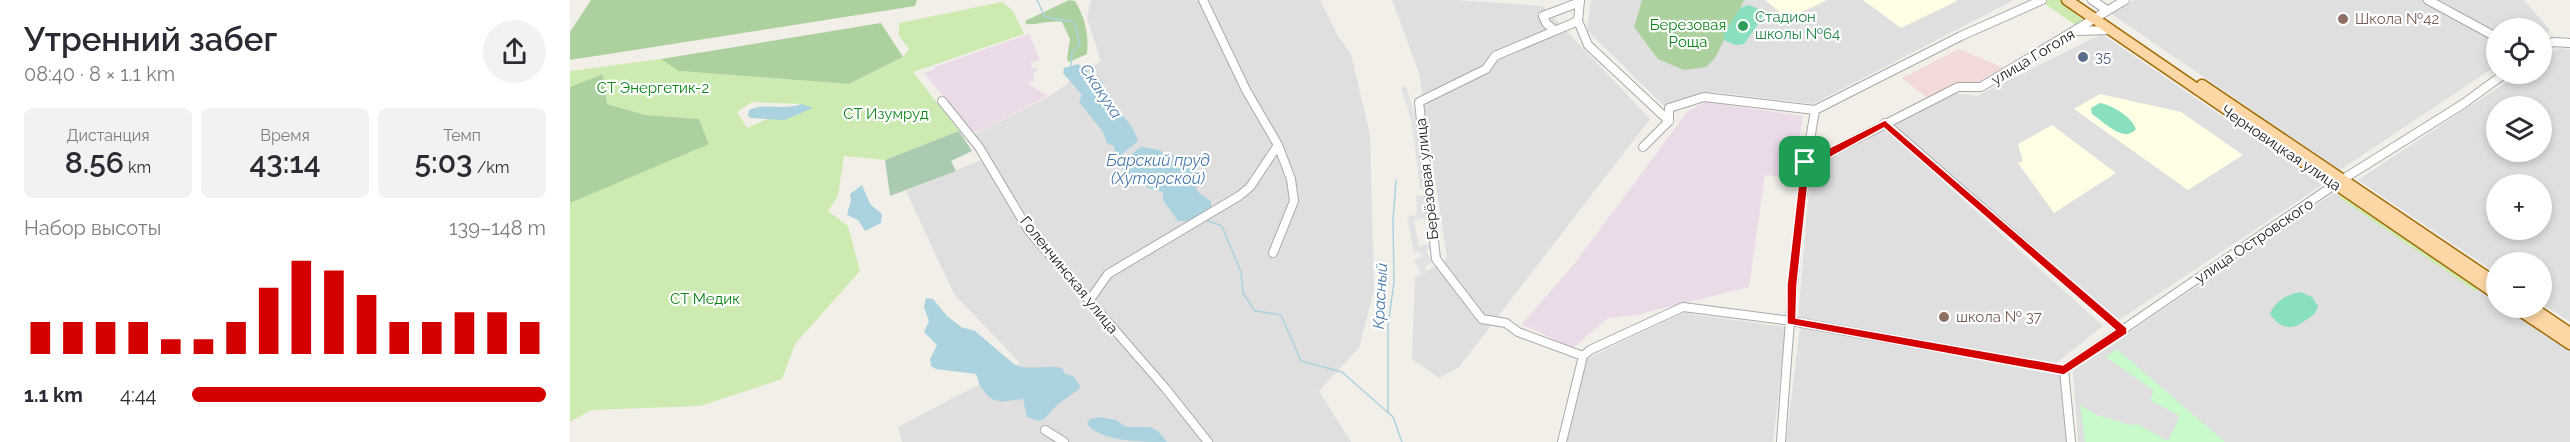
<!DOCTYPE html>
<html lang="ru">
<head>
<meta charset="utf-8">
<style>
  :root { --surface:#fff; --page:#f2f2f3; --text:#2b2b33; --muted:#7c7c81; --accent:#d40000 }
  body { margin:0; font-family:Raleway,sans-serif; background:var(--page); color:var(--text); height:100vh; display:flex; flex-direction:column; font-size:22px; white-space:nowrap }
  * { box-sizing:border-box; margin:0 }
  p { font-size:20px; color:var(--muted) }
  .icon { flex:none; width:33px; height:33px; fill:none; stroke:currentColor; stroke-width:2; stroke-linecap:round; stroke-linejoin:round }
  .map { position:relative; flex:1; overflow:hidden }
  .details { display:flex; flex-direction:column; background:var(--surface); width:570px }
  .details>* { flex:none }
  .buttons { position:absolute; left:1916px; top:18px; display:grid; gap:12px }
  .buttons a { display:grid; place-items:center; width:66px; height:66px; border-radius:50%; background:var(--surface); box-shadow:0 3px 9px #0003; font-size:30px }
  .pin { position:absolute; display:grid; place-items:center; width:51px; height:51px; color:#fff; margin:-26px; border-radius:12px; box-shadow:0 3px 9px #0006 }
  .round { display:grid; place-items:center; flex:none; width:63px; height:63px; border-radius:32px; background:var(--page) }
  .summary { display:flex; align-items:center; justify-content:space-between; height:102px; padding:0 24px }
  h1 { font-size:33px; font-weight:600; line-height:45px }
  .stats { display:grid; grid-template-columns:repeat(3,1fr); gap:9px; height:102px; padding:6px 24px }
  .stats div { display:grid; align-content:center; border-radius:9px; background:var(--page); text-align:center }
  .stats b { font-size:30px; font-weight:600 }
  .stats small { font-size:16px; font-weight:400 }
  .stats p { font-size:16px }
  .chart { height:168px; padding:12px 24px }
  .chart p { display:flex; justify-content:space-between }
  .chart svg { width:100%; height:108px; margin-top:6px; stroke:var(--accent); stroke-width:6 }
  ul { padding:0 24px; list-style:none; font-size:20px }
  li { display:grid; grid-template-columns:96px 72px 1fr; align-items:center; height:45px }
  li i { height:15px; border-radius:8px; background:var(--accent) }
  main { display:flex; flex:1; min-height:0 }
  .map>svg:first-child { display:block }
</style>
</head>
<body>
<main>
<section class="details">
<div class="summary"><div><h1>Утренний забег</h1><p>08:40 · 8 × 1.1 km</p></div><a class="round"><svg class="icon" aria-label="share" viewBox="0 0 24 24"><path d="M12 15V3M7 8l5-5 5 5M5 13v7h14v-7"/></svg></a></div>
<div class="stats">
<div><p>Дистанция</p><b>8.56<small> km</small></b></div>
<div><p>Время</p><b>43:14</b></div>
<div><p>Темп</p><b>5:03<small> /km</small></b></div>
</div>
<div class="chart"><p><span>Набор высоты</span>139–148 m</p>
<svg viewBox="0 0 160 44" preserveAspectRatio="none"><path d="M5 44V31M15 44V31M25 44V31M35 44V31M45 44V38M55 44V38M65 44V31M75 44V17M85 44V6M95 44V10M105 44V20M115 44V31M125 44V31M135 44V27M145 44V27M155 44V31"/></svg>
</div>
<ul>
<li><b>1.1 km</b>4:44<i style="width:100%"></i></li>
</ul>
</section>
<div class="map">
<svg width="2000" height="442" viewBox="0 0 2000 442">
  <rect width="100%" height="100%" fill="#f2efe9"/>
  <path fill="#e0dfdf" fill-rule="evenodd" d="M521,0h229l18,36 13,18 19,81 4,155 -15,58 -40,43 32,51h-449l-4,-15 122,-64 -66,-69 -48,-103 75,-31 -14,-22 78,-39 56,-38 -14,-43z
    M822,0h63l88,6 107,113 -191,248 -20,11 -27,-19 3,-80 32,-21 -28,-185z
    M1021,0h423l-201,104 -99,-12 -49,15 -78,-77z
    M1565,0h389l26,30 -9,6v-8h-45v38l-156,104 -230,-157z
    M1532,34l220,151 -203,135 -225,-196 58,-31 25,3z
    M1988,48l12,1v273l-29,-19v-41h-45v11l-138,-93 161,-106h22v-15zM1926,106h45v46h-45zM1971,184v46h-45v-46z
    M1316,130l217,196 -48,38 -257,-47 13,-150z
    M1768,190l158,106v12h16l58,38v96h-492l-5,-71z
    M1113,313l103,14 -13,115h-206l17,-82z
    M1230,327l263,49 5,66h-282z"/>
  <path fill="#f2dad9" d="M1389,49l47,20 -27,15 -50,15 -27,-21z"/>
  <path fill="#ebdbe8" d="M459,34l11,26 -9,3 1,5h4l1,3 -4,2 1,8 -7,2 21,13 -70,36 -7,-1 -47,-58 10,-4v-2z
    M1135,102l98,14 -10,62 -28,-3 -16,112 -113,28 -28,3 -35,30 -51,-24 53,-61 112,-151z"/>
  <path fill="#ffffe5" d="M1195,0h62l-39,19z
    M1293,0h92l2,1 -56,27z
    M1530,94l81,18 62,43 -55,35 -114,-81z
    M1482,125l64,48 -62,40 -36,-50 5,-2 -5,-17z"/>
  <path fill="#cdebb0" fill-rule="evenodd" d="M1478,0h15l24,18 -10,8 -32,-22z
    M432,2l11,9 11,23 -111,38 46,59 -74,29 -41,-4 -6,40 -10,15 20,15 12,45 -65,73 -13,35 -82,27 -109,4 -21,12v-219l139,-60 -10,-24 -54,-4 -38,-11 -4,-30 -33,13v-16l91,-12 18,12 170,13 54,-27 6,-8 -10,-13v-13zM182,102l50,2 -55,24 -10,-16z
    M1773,193l7,5 -2,2 39,26 2,-1 92,62 -6,4 -137,-94z"/>
  <path fill="#add19e" d="M21,0h326l-2,6 -345,54v-28z
    M499,0l6,1c10,17 14,33 12,53l-18,8 -2,-3 3,-20 -8,-17c-13,-2 -23,3 -36,2l-1,-3z
    M1072,0h102l-29,58 -9,9 -22,3 -26,-11 -24,-32z
    M311,23l22,34 -54,27 -170,-13 -18,-12z
    M33,74l4,30 38,11 54,4 10,25 -139,59v-116z"/>
  <path fill="#aacbaf" d="M389,131l13,20 -21,10 5,10 -66,25 -5,-36z"/>
  <path fill="#c8facc" d="M1547,349l108,93h-140l-5,-37 17,10 36,11 2,-3 33,18 12,-25 -30,-16 4,-9 -48,-34z"/>
  <path fill="#88e0be" d="M1179,5l12,5 2,7 -19,27 -9,1 -11,-5v-6l16,-26z
    M1530,103c12,2 32,14 36,26 -12,15 -33,-8 -44,-15l-1,-6z
    M1730,292l12,5 6,9c-2,7 -5,10 -12,14 -14,11 -26,9 -36,-6 4,-12 18,-20 30,-22z"/>
  <path fill="#e2e2e2" d="M836,86l12,39 8,64h-6l-8,-64 -11,-38z
    M854,195l3,23 -13,2 5,26 10,-2 2,4 -5,2 6,13 -8,4 6,8 -13,5 -3,-3 8,-4 -9,-13 9,-3 -2,-5 -6,1 -7,-36 10,-2 -1,-19z"/>
  <path fill="#aad3df" d="M508,64l25,18v13c11,12 31,29 35,46l-18,15 -3,1 -3,-3 1,-7 -8,-4 -4,-11 -24,-30 3,-7 -19,-22 1,-5z
    M231,104l12,4 -28,12 -34,-2 -3,-2 1,-6c17,-8 35,1 52,-6z
    M571,147c26,3 43,11 59,30l-4,12 4,5 11,7v6l-23,14h-10l-15,-21v-8l-14,-4 -26,-15 -1,-11z
    M292,185l8,19 12,10 -1,9 -16,8 -7,-11 -11,-5 4,-15 -1,-6z
    M356,298l7,1 14,17 14,11 14,4 40,34c15,6 32,-1 47,3l3,6 8,2 7,10 -1,3 -22,16 -13,14 -5,2 -12,-4 -4,-18c-20,2 -29,8 -42,-12 -3,-4 -3,-9 -5,-13l-40,-5 -5,-3 -1,-7 7,-14 -13,-13 5,-11 -5,-14z
    M529,417l17,3 10,7h24l8,4 9,11c-24,0 -66,0 -80,-18l3,-5z"/>
  <g fill="none" stroke-linecap="round" stroke-linejoin="round">
    <path stroke="#aad3df" stroke-width="1.5" d="M467,0l8,17 29,5 6,23 -8,7 -1,14
      M636,220l16,6 19,46 2,21 12,18 26,4 20,46 41,11 51,45 9,25
      M818,412v-86l6,-44 -1,-62 3,-40"/>
    <g stroke="#a9a9a9" stroke-width="10">
      <path id="minor" d="M633,0l43,90 32,55 13,34 3,22 -21,52
        M1010,0l-2,21 10,24 81,76 -26,26
        M1522,0l15,10
        M1858,0l68,37
        M1008,21l-83,35 -9,13 -67,33 17,157 46,60 24,4 12,9 65,24
        M984,30l-8,-7 -3,-7 37,-14
        M1508,31l31,-1
        M1971,48l12,-6 17,1
        M372,101l37,46 50,84 137,158 42,53
        M1245,110l146,-74 81,-36
        M1099,121v-13l35,-11 111,13
        M1315,123l238,208
        M1235,162l22,-8 131,-67h23l144,-87
        M519,301l19,-27 131,-78 11,-9 28,-42
        M1013,356l7,-6 93,-43 108,14 273,49
        M475,430l19,12
        M992,442l21,-86
        M1211,442c8,-111 15,-222 34,-332
        M1501,442l-7,-72 276,-189 123,-77 41,-30"/>
    </g>
    <g stroke="#a06b00" stroke-width="13">
      <path id="major" d="M1497,0l429,294
        M1632,85l294,198
        M1946,308l54,36
        M1963,308l37,25"/>
    </g>
    <use href="#minor" stroke="#fff" stroke-width="8"/>
    <use href="#major" stroke="#fcd6a4" stroke-width="10"/>
  </g>
  <path fill="#d40000" stroke="#fff" stroke-width="1.5" fill-rule="evenodd" d="M1315,120l242,208v6l-63,41 -277,-51v-39l14,-123zM1314,128l231,202 -52,35 -267,-47 1,-33 13,-121 21,-7z"/>
  <g fill="#8d6e63" stroke="#fff" stroke-width="2">
    <circle cx="1773" cy="19" r="6"/>
    <circle cx="1374" cy="317" r="6"/>
  </g>
  <circle fill="#2e9e5b" stroke="#fff" stroke-width="2" cx="1173" cy="26" r="6"/>
  <circle fill="#5c6f8a" stroke="#fff" stroke-width="2" cx="1513" cy="57" r="6"/>
  <g text-anchor="middle" dominant-baseline="central" stroke-width="4.5" stroke-linejoin="round" paint-order="stroke">
    <g font-size="15" fill="#27864d" stroke="#fff" text-anchor="start">
      <text x="1185" y="17">Стадион<tspan x="1185" dy="17">школы №64</tspan></text>
    </g>
    <g font-size="15" fill="#785e54" stroke="#fff" text-anchor="start">
      <text x="1785" y="19">Школа №42</text>
      <text x="1386" y="317">школа № 37</text>
    </g>
    <g font-size="15" fill="#0c8416" stroke="#fff">
      <text x="1118" y="25">Березовая<tspan x="1118" dy="17">Роща</tspan></text>
      <text x="83" y="88">СТ Энергетик-2</text>
      <text x="316" y="114">СТ Изумруд</text>
      <text x="135" y="299">СТ Медик</text>
    </g>
    <g font-size="15" fill="#222" stroke="#fff">
      <text transform="translate(1463 57) rotate(-31)">улица Гоголя</text>
      <text transform="translate(1711 148) rotate(34)">Черновицкая улица</text>
      <text transform="translate(857 179) rotate(-96)">Берёзовая улица</text>
      <text transform="translate(1684 241) rotate(-34)">улица Островского</text>
      <text transform="translate(499 275) rotate(51)">Голенчинская улица</text>
    </g>
    <g font-size="15" fill="#4e5e75" stroke="#fff" text-anchor="start">
      <text x="1525" y="57">35</text>
    </g>
    <g font-size="16" font-style="italic" fill="#4a7aab" stroke="#fff">
      <text transform="translate(531 91) rotate(56)">Скакуха</text>
      <text x="588" y="160">Барский пруд<tspan x="588" dy="18">(Хуторской)</tspan></text>
      <text transform="translate(810 296) rotate(-87)">Красный</text>
    </g>
  </g>
</svg>
<div class="buttons">
<a><svg class="icon" aria-label="locate" viewBox="0 0 24 24"><circle cx="12" cy="12" r="6"/><path d="M12 2v4M12 18v4M2 12h4M18 12h4"/></svg></a>
<a><svg class="icon" aria-label="layers" viewBox="0 0 24 24"><path d="M12 4l9 5-9 5-9-5zM3 14l9 5 9-5"/></svg></a>
<a>+</a>
<a>−</a>
</div>
<div class="pin" style="left:1235px;top:162px;background:#1e9e55"><svg class="icon" aria-label="arrive" viewBox="0 0 24 24"><path d="M6 21V4h12l-3 4 3 4H6"/></svg></div>
</div>
</main>
</body>
</html>
